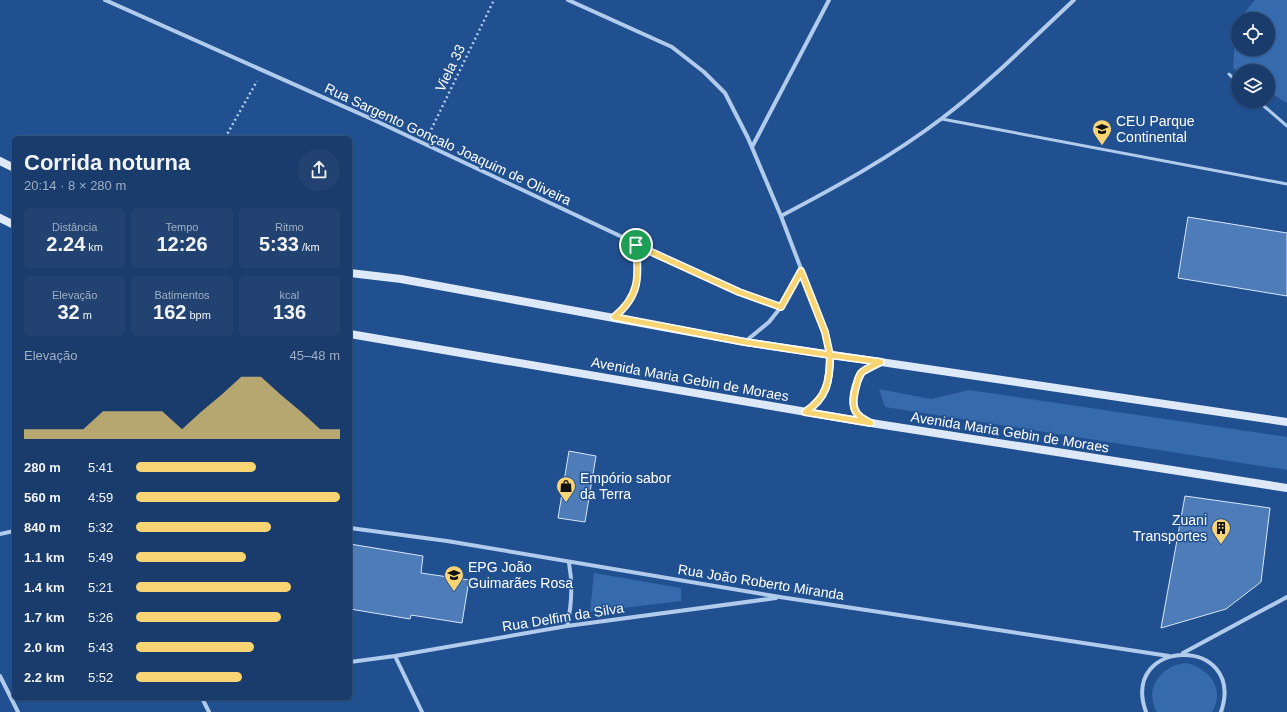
<!DOCTYPE html>
<html lang="pt">
<head>
<meta charset="utf-8">
<style>
  :root { --surface:#193c6c; --page:#224372; --text:#f1f3f6; --muted:#9fadc2; --line:#37567f; --accent:#f9d473 }
  body { margin:0; font-family:Arial,sans-serif; background:var(--page); color:var(--text); height:100vh; display:flex; flex-direction:column; font-size:15px; white-space:nowrap }
  * { box-sizing:border-box; margin:0 }
  p { font-size:13px; color:var(--muted) }
  .icon { flex:none; width:22px; height:22px; fill:none; stroke:currentColor; stroke-width:2; stroke-linecap:round; stroke-linejoin:round }
  .map { position:relative; flex:1; overflow:hidden }
  .drawer { position:absolute; left:12px; top:136px; width:340px; height:564px; display:flex; flex-direction:column; background:var(--surface); border-radius:6px; box-shadow:0 1px 3px #0004,0 0 0 1px var(--line) }
  .drawer>* { flex:none }
  .tools { position:absolute; left:1231px; top:12px; display:grid; gap:8px }
  .tools a { display:grid; place-items:center; width:44px; height:44px; border-radius:50%; background:var(--surface); box-shadow:0 1px 3px #0004,0 0 0 1px var(--line); font-size:20px }
  .pin { position:absolute; display:grid; place-items:center; width:34px; height:34px; color:#fff; margin:-17px; border:2px solid #fff; border-radius:50%; box-shadow:0 1px 4px #0007 }
  .round { display:grid; place-items:center; flex:none; width:42px; height:42px; border-radius:21px; background:var(--page) }
  .headline { display:flex; align-items:center; justify-content:space-between; height:68px; padding:0 12px }
  h1 { font-size:22px; font-weight:700; line-height:30px }
  .figures { display:grid; grid-template-columns:repeat(3,1fr); gap:6px; height:68px; padding:4px 12px }
  .figures div { display:grid; align-content:center; border-radius:6px; background:var(--page); text-align:center }
  .figures b { font-size:20px; font-weight:700 }
  .figures small { font-size:11px; font-weight:400 }
  .figures p { font-size:11px }
  .chart { height:112px; padding:8px 12px }
  .chart p { display:flex; justify-content:space-between }
  .chart svg { width:100%; height:72px; margin-top:4px; fill:var(--accent); opacity:.7 }
  ul { padding:0 12px; list-style:none; font-size:13px }
  li { display:grid; grid-template-columns:64px 48px 1fr; align-items:center; height:30px }
  li i { height:10px; border-radius:5px; background:var(--accent) }
  .map>svg:first-child { display:block }
</style>
</head>
<body>
<div class="map">
<svg width="1287" height="712" viewBox="0 0 1287 712">
  <rect width="100%" height="100%" fill="#215090"/>
  <path fill="#356aad" d="M1255,0h32v103l-19,-12v-20h-30l-5,-3 3,-45 2,-3v29h30v-30h-29z
    M879,389l52,10 38,-9 318,47v33l-402,-63z
    M594,573l87,15v13l-91,11z
    M1186,663c23,5 40,26 26,49h-55c-14,-24 5,-47 29,-49z"/>
  <path fill="#4e7cb8" stroke="#d7e6f9" d="M1188,217l99,16v63l-109,-18z
    M569,451l27,5 -11,66 -27,-4z
    M1185,496l85,12 -9,74 -35,27 -65,19z
    M350,544l73,12 -2,17 48,7 -7,43 -51,-8 -1,4 -60,-10z"/>
  <g fill="none" stroke-linecap="round" stroke-linejoin="round">
    <path stroke="#b1cbec" stroke-width="2.5" stroke-dasharray="2 3" stroke-linecap="butt" d="M429,134l65,-134
      M225,138l32,-57
      M749,296l20,7"/>
    <path stroke="#b1cbec" stroke-width="3" d="M1229,74l9,9
      M1258,101l29,25
      M942,119l345,65"/>
    <path stroke="#b1cbec" stroke-width="4" d="M105,0l269,120 365,172
      M568,0l104,47 32,25 21,21 23,45 33,78 44,116 5,23
      M752,147l77,-147
      M781,216c55,-29 110,-59 160,-97 47,-35 90,-79 133,-119
      M615,317c25,-21 24,-41 21,-72
      M746,341l23,-19 12,-15 20,-36
      M350,528l97,13 333,56 389,59
      M0,534l14,-3
      M567,626c5,-22 6,-41 2,-63
      M1183,653l104,-56
      M395,656l27,56
      M350,662l45,-6 172,-30 209,-28
      M0,676l18,36
      M202,698l7,14
      M1146,712c-27,-75 101,-77 75,0"/>
    <path stroke="#dde9f9" stroke-width="8" d="M0,161l14,7
      M0,218l14,7
      M350,273l51,6 344,63 542,80
      M350,334l521,89 416,65
      M805,412c22,-14 25,-31 25,-57
      M867,421c-21,-9 -14,-33 -5,-49l19,-10"/>
  </g>
  <g fill="none" stroke-linecap="round" stroke-linejoin="round">
    <g stroke="#fff" stroke-width="8">
      <path id="route" d="M636,245c3,32 4,51 -22,72l131,25 85,13c0,26 -3,43 -25,57l66,11c-19,-8 -20,-17 -15,-36 1,-4 2,-10 5,-14 5,-5 14,-8 20,-11l-51,-7 -5,-23 -24,-61 -20,36 -42,-15 -103,-47"/>
    </g>
    <use href="#route" stroke="#f9d473" stroke-width="5"/>
  </g>
  <defs>
    <g id="school-pin" transform="scale(1)"><path d="M0 17L-7.5 6A9.5 9.5 0 1 1 7.5 6Z" fill="#f9d473" stroke="#215090"/><path d="M0-5L7-2L0 1L-7-2ZM-4 1L0 2.5L4 1V4Q0 6-4 4Z" fill="#111"/></g>
    <g id="shop-pin" transform="scale(1)"><path d="M0 17L-7.5 6A9.5 9.5 0 1 1 7.5 6Z" fill="#f9d473" stroke="#215090"/><path d="M-5-2.5h2.3a2.7 3.5 0 0 1 5.4 0H5L5.5 6h-11ZM-1.5-2.5h3a1.5 2.3 0 0 0-3 0Z" fill="#111"/></g>
    <g id="building-pin" transform="scale(1)"><path d="M0 17L-7.5 6A9.5 9.5 0 1 1 7.5 6Z" fill="#f9d473" stroke="#215090"/><path d="M-4-6H4V6H1V3H-1V6H-4ZM-2.5-4.3h1.7v1.8h-1.7ZM.8-4.3h1.7v1.8H.8ZM-2.5-1h1.7V.8h-1.7ZM.8-1h1.7V.8H.8Z" fill="#111"/></g>
  </defs>
  <g fill-rule="evenodd">
    <use href="#school-pin" x="1102" y="129"/>
    <use href="#shop-pin" x="566" y="486"/>
    <use href="#building-pin" x="1221" y="528"/>
    <use href="#school-pin" x="454" y="575"/>
  </g>
  <g text-anchor="middle" dominant-baseline="central" stroke-width="3" stroke-linejoin="round" paint-order="stroke">
    <g font-size="14" fill="#fff" stroke="#215090">
      <text transform="translate(450 68) rotate(-64)">Viela 33</text>
      <text transform="translate(448 144) rotate(25)">Rua Sargento Gonçalo Joaquim de Oliveira</text>
      <text transform="translate(690 379) rotate(10)">Avenida Maria Gebin de Moraes</text>
      <text transform="translate(1010 432) rotate(9)">Avenida Maria Gebin de Moraes</text>
      <text transform="translate(761 582) rotate(9)">Rua João Roberto Miranda</text>
      <text transform="translate(563 617) rotate(-9)">Rua Delfim da Silva</text>
    </g>
    <g font-size="14" fill="#fff" stroke="#215090" text-anchor="start">
      <text x="1116" y="121">CEU Parque<tspan x="1116" dy="16">Continental</tspan></text>
      <text x="580" y="478">Empório sabor<tspan x="580" dy="16">da Terra</tspan></text>
      <text x="1207" y="520" text-anchor="end">Zuani<tspan x="1207" dy="16">Transportes</tspan></text>
      <text x="468" y="567">EPG João<tspan x="468" dy="16">Guimarães Rosa</tspan></text>
    </g>
  </g>
</svg>
<div class="tools">
<a><svg class="icon" aria-label="locate" viewBox="0 0 24 24"><circle cx="12" cy="12" r="6"/><path d="M12 2v4M12 18v4M2 12h4M18 12h4"/></svg></a>
<a><svg class="icon" aria-label="layers" viewBox="0 0 24 24"><path d="M12 4l9 5-9 5-9-5zM3 14l9 5 9-5"/></svg></a>
</div>
<div class="pin" style="left:636px;top:245px;background:#1e9e55"><svg class="icon" aria-label="arrive" viewBox="0 0 24 24"><path d="M6 21V4h12l-3 4 3 4H6"/></svg></div>
<section class="drawer">
<div class="headline"><div><h1>Corrida noturna</h1><p>20:14 · 8 × 280 m</p></div><a class="round"><svg class="icon" aria-label="share" viewBox="0 0 24 24"><path d="M12 15V3M7 8l5-5 5 5M5 13v7h14v-7"/></svg></a></div>
<div class="figures">
<div><p>Distância</p><b>2.24<small> km</small></b></div>
<div><p>Tempo</p><b>12:26</b></div>
<div><p>Ritmo</p><b>5:33<small> /km</small></b></div>
</div>
<div class="figures">
<div><p>Elevação</p><b>32<small> m</small></b></div>
<div><p>Batimentos</p><b>162<small> bpm</small></b></div>
<div><p>kcal</p><b>136</b></div>
</div>
<div class="chart"><p><span>Elevação</span>45–48 m</p>
<svg viewBox="0 0 160 44" preserveAspectRatio="none"><path d="M0 44V38L10 38L20 38L30 38L40 27L50 27L60 27L70 27L80 38L90 27L100 17L110 6L120 6L130 17L140 27L150 38L160 38V44z"/></svg>
</div>
<ul>
<li><b>280 m</b>5:41<i style="width:59%"></i></li>
<li><b>560 m</b>4:59<i style="width:100%"></i></li>
<li><b>840 m</b>5:32<i style="width:66%"></i></li>
<li><b>1.1 km</b>5:49<i style="width:54%"></i></li>
<li><b>1.4 km</b>5:21<i style="width:76%"></i></li>
<li><b>1.7 km</b>5:26<i style="width:71%"></i></li>
<li><b>2.0 km</b>5:43<i style="width:58%"></i></li>
<li><b>2.2 km</b>5:52<i style="width:52%"></i></li>
</ul>
</section>
</div>
</body>
</html>
